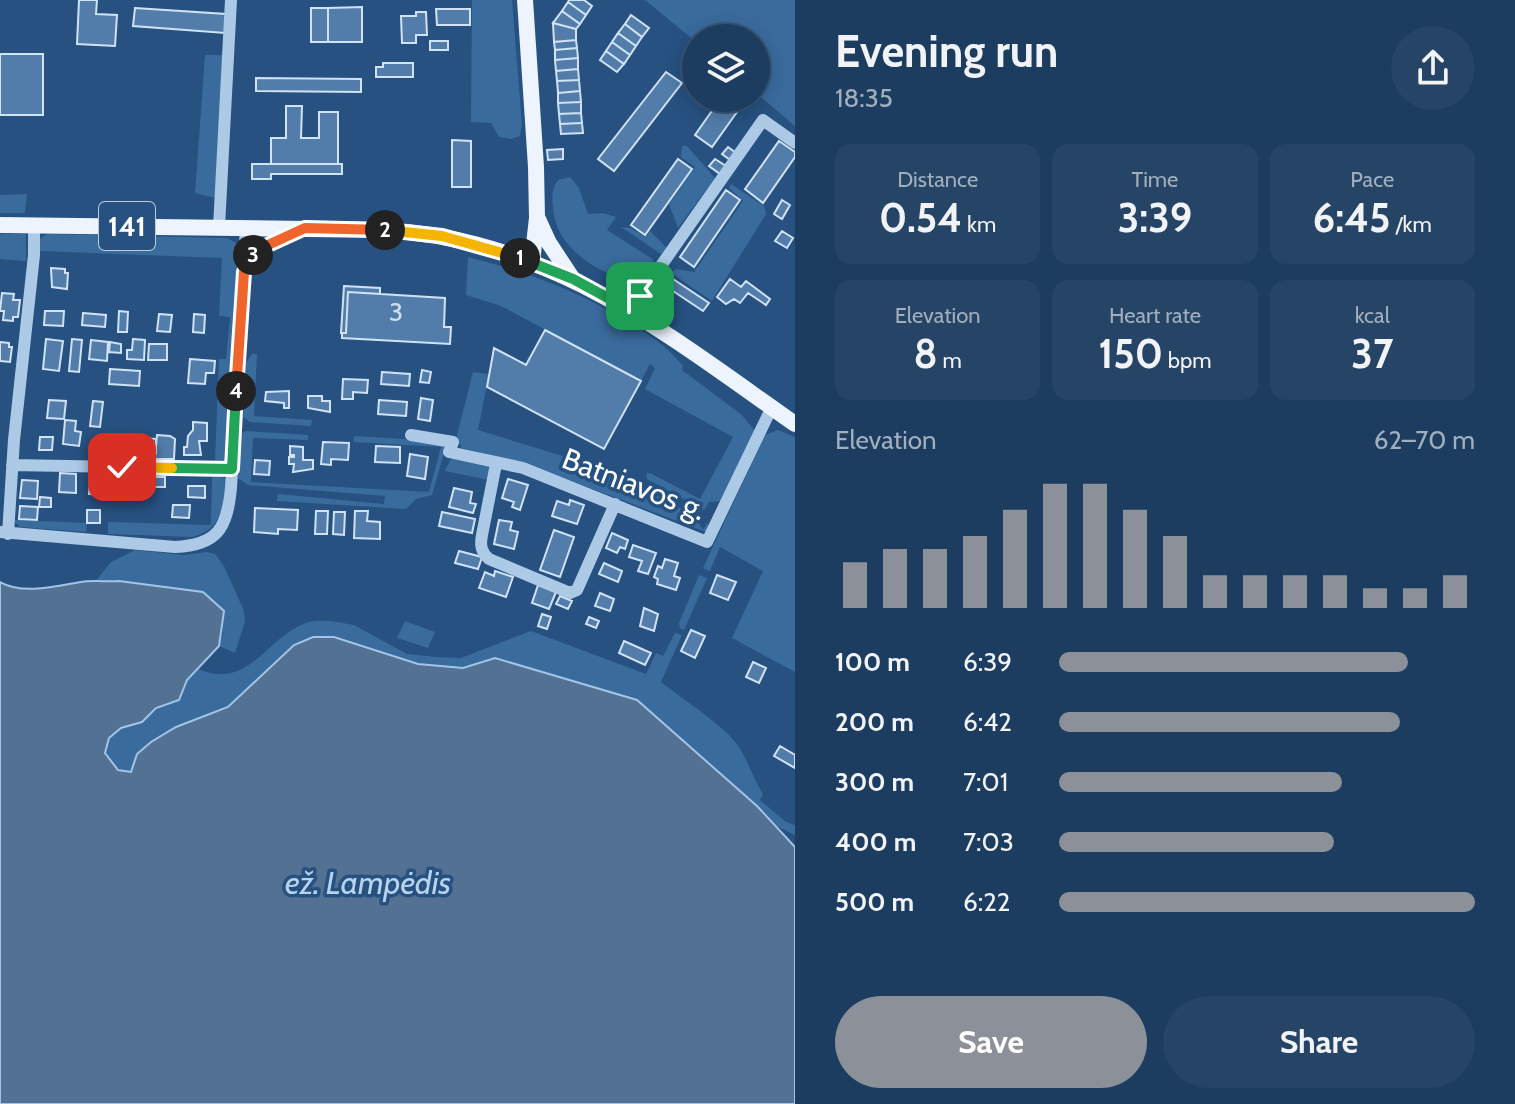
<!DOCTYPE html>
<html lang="en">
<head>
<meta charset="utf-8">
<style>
  :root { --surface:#1c3d60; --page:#254466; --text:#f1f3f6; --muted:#a0aebd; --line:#3a5675; --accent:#8c9099 }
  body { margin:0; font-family:Cabin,sans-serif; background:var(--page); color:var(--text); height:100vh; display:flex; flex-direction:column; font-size:30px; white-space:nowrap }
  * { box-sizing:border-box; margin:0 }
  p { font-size:26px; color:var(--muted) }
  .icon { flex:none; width:44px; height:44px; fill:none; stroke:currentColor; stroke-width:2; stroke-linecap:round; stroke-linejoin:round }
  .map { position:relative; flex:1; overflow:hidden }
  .drawer { display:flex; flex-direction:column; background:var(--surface); width:720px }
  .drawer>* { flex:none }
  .tools { position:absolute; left:682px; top:24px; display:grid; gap:16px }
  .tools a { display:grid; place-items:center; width:88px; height:88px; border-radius:50%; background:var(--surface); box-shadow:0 4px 20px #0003,0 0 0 2px var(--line); font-size:40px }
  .pin { position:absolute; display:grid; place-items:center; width:68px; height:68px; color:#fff; margin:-34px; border-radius:16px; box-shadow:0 4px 12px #0006 }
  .km { position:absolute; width:40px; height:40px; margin:-20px; border-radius:50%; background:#222; color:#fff; font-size:22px; line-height:40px; text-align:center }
  .round { display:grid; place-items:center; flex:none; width:84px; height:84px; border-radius:42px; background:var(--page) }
  .headline { display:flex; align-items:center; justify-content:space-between; height:136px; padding:0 40px }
  h1 { font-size:44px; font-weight:700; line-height:60px }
  .metrics { display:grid; grid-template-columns:repeat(3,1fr); gap:12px; height:136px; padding:8px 40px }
  .metrics div { display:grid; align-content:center; border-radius:16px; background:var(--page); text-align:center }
  .metrics b { font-size:40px; font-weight:700 }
  .metrics small { font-size:22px; font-weight:400 }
  .metrics p { font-size:22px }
  .chart { height:224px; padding:16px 40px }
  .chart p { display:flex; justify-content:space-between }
  .chart svg { width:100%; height:144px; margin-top:8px; stroke:var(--accent); stroke-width:6 }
  .button { display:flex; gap:16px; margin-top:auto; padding:16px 40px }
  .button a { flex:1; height:92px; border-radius:48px; background:var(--accent); color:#fff; font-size:32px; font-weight:700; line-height:92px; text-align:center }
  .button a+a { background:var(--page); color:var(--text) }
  ul { padding:0 40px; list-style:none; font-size:26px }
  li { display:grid; grid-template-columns:128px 96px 1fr; align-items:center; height:60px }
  li i { height:20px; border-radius:10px; background:var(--accent) }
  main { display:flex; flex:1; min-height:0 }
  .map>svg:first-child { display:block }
</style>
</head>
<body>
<main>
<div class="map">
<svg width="795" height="1104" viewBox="0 0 795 1104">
  <rect width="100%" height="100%" fill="#265180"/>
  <path fill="#3a6b9d" d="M472,0h40l10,125 -2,11 -9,3 -12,-2 -8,-14 -20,-1z
    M645,0h150v126l-39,-33v-55h-60v4z
    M205,55h18l-8,143 -20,-5z
    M682,146h5l28,32 -37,50 -9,-24 26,-37 -14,-10z
    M570,177l9,11 9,26 15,-1 13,4 -9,13 47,30 -17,22c-36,-6 -81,-33 -84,-73 -1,-13 -2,-19 5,-29z
    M731,184l33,22 2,8 -54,87 -41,-28 5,-4 18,3 49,-71 -14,-13z
    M27,194l-2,19h-25v-18z
    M621,227l10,1 14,9 5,-6 17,17 -6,6z
    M0,234h26v27l-26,-2z
    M47,234l180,4 9,5 3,12 -12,208h-46l34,-2 4,-102h7l4,-42 -11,-1 3,-58 -183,-7 -1,-11z
    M468,257c58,15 106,32 157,63 22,13 42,26 58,46l-1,4 60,45 13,16 -34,70 -12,1 -5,8 -57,-31 -1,-5 4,-1 50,26 33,-62 -88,-48 10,-21 -5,-4 -9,17 -140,-75 -35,-11z
    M252,354h5l-3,62 58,4 -1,6 -61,-4 -7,-5 3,-55z
    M473,372l16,2 -11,56 117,36 -3,4 5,3 3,-3 9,4 2,-3 89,48 -1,4 4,7 4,-7 2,2 -3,7 -179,-68 -66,-16 -4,-13z
    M778,430l17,7v235l-63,-34 31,-67 -43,-24 -10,24 -7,-3 62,-133z
    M247,431l61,4v5l-55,-2 -2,44 178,10 12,-45 -87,-5v-6l81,5 11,5 -14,49 -16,4 -10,10 -129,-8 1,-7 106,10 1,-8 -137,-11 -10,-7 4,-45z
    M456,458l32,7 2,3 -1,12 -44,-9 6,-12z
    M191,473l25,1 10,5c-2,27 -4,51 -34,58l-84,-3v-12l103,3 1,-48 -21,-1z
    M13,520l74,3 -1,9 -66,-5z
    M135,550l49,5 23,-3 8,2 9,12 20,45 1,11 -10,31 -16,-7 4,-14 -20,-40 -84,-11 -25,2 17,-21z
    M699,575l8,3 -23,52 -4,-2 -1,-5z
    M331,621l23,4 53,29 29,3 25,1 70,-27 115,43 10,-21 7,3 12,-23 7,2 -21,47c19,15 62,43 75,61 12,16 16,34 27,51l-3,6 26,22 9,3v10l-21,-10 -17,-19 -262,-148 -32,10 -45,-4 -84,-27 -40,8 -66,62 -52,20 -39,27 -6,18c-14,-2 -19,-6 -26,-19l4,-15 12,-10 21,-6 14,-14 23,-8 8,-20 11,-11c51,22 68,-32 108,-46 8,-3 17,-2 25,-2z
    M405,621l30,11 -7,16 -31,-10z"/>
  <path fill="#537293" stroke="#a1c4e7" stroke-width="2" d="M119,581l84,11 21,19 -5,35 -32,34 -8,20 -23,8 -14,14 -21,6 -12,10 -4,15 13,17 13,2 6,-18 14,-12 25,-15 52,-20 66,-62 19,-8h21l84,27 45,4 32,-10 142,42 120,106 38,41v257h-795v-522c23,13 57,4 81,0 12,-2 26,0 38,-1z"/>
  <path fill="#527daa" stroke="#d0e2f5" stroke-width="2" d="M79,0h18l-1,14 21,1 -2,31 -38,-2z
    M569,0h15l8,6 -6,9 -18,-13z
    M568,2l18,13 -6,9 -18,-13z
    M362,7v35h-34v-34z
    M135,8l91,6 -1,19 -92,-7z
    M311,8h17v34h-17z
    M436,9h34v16h-33z
    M562,11l18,13 -4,5 -23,-6z
    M416,12h10l1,23h-11v8h-14l-1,-27h15z
    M631,15l18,13 -7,9 -17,-13z
    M553,23l23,6v11l-22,2z
    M625,24l17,13 -6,9 -18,-13z
    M618,33l18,13 -6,9 -18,-13z
    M576,40l1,8 -22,2 -1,-8z
    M430,41h18v9h-18z
    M612,42l18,13 -6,9 -18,-13z
    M577,48l1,10 -23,2v-10z
    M606,51l18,13 -7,8 -17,-12z
    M0,54h43v61h-43z
    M578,58v11l-22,2 -1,-11z
    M383,63h30v14h-37v-10h7z
    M578,69l1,11 -22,1 -1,-10z
    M666,72l16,11 -68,88 -16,-12z
    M256,78l105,1v13l-105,-1z
    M579,80l1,11 -22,2 -1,-12z
    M580,91l1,11 -23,1v-10z
    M721,98h26l-35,49 -17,-12z
    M581,102v11l-22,1 -1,-11z
    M286,106h16l-1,32h18v-26h19v52h-67v-26h15z
    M581,113l1,10 -22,1 -1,-10z
    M582,123l1,10 -22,1 -1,-10z
    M452,140l19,1v46h-19z
    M779,141l16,11v5l-32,46 -18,-14z
    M728,147l8,6 -6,7 -8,-6z
    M563,149v10l-15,1 -1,-10z
    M678,159l14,10 -47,66 -14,-10z
    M715,159l11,7 -6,8 -11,-8z
    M252,164h90v10h-71v5h-19z
    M726,190l14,10 -46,67 -14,-10z
    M782,200l8,5 -8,14 -8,-5z
    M782,231l11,7 -6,10 -12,-7z
    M51,268l14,1v4h3l-1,16 -15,-2z
    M673,279l36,24 -6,8 -36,-24z
    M730,279l11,8 5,-6 24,18 -4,6 -18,-12 -8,10 -6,-4 -8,5 -9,-7z
    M344,286l36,2v6l-32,-2 -2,41h-5z
    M348,292l97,6 -1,29h7l-1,17 -108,-6v-5h4z
    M2,293l12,1 -1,6h7l-2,17h-5v4l-10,-1 1,-9h-4z
    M45,311h19l-1,15 -19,-1z
    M119,311l9,1 -1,20h-9z
    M83,313l23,2 -1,12 -23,-2z
    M159,314l13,1 -2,17 -13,-1z
    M194,314l11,1 -1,18 -11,-1z
    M545,330l96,51 -37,68 -117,-62 7,-39 32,17z
    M46,339l17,2 -4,30 -16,-2z
    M72,339l10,1 -3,32 -10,-1z
    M133,339l12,1 -1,20 -17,-1v-9h5z
    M91,340l17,2 -1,19 -18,-2z
    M0,342l9,1v4h3l-2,15 -10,-1z
    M110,342l11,2v9l-12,-1z
    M149,344h18v16h-19z
    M190,359l25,2 -1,12h-8l-1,11 -17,-1z
    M110,369l30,2 -1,15 -30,-2z
    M422,370l9,2 -2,11 -9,-1z
    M382,372l28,2 -1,12 -28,-2z
    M343,379l25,1 -1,13 -14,-1v7h-11z
    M289,391v17h-5v-5l-19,-2 1,-9z
    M308,396h14v5h8v11l-22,-4z
    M421,398l12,2 -3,21 -12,-2z
    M49,400l17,1 -2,18 -17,-1z
    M379,400l28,2 -1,14 -28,-2z
    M93,401l10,1 -3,25 -10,-1z
    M65,420l11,1 -1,10 6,1 -2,14 -16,-2z
    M193,422l14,1v18h-8l2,14h-17v-8h3l1,-11 5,-6z
    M108,434h15l-1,27 -12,-1z
    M157,435l13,1 5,3 -1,20h-19z
    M40,437h13l-1,13h-13z
    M143,438l13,1v14l-13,-1z
    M323,442l26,1 -1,17 -17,-1v6l-10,-1z
    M290,446l13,1v13h10v9l-20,3 1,-8h-5v-7h5v-2h-4z
    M376,446l24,1v16l-25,-1z
    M410,454l18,3 -3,22 -18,-3z
    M255,460l15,1 -1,14 -15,-1z
    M60,473l16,1v19l-17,-1z
    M90,473l19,1 -2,21 -18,-1z
    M119,477l12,1 -1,13 -12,-1z
    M155,477h10v10h-11z
    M508,479l20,6 -8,25 -8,-3 2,-5 -12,-4z
    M22,480l16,1 -1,18 -17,-1z
    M188,486h17v12l-17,-1z
    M454,488l18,4 -2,11 6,1 -3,9 -24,-6z
    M40,497l11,1v9h-12z
    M570,500l14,5 -7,19 -25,-8 5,-15 12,4z
    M173,505h17l-1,13 -17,-1z
    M20,506l18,1 -1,13 -18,-1z
    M255,508l43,2 -1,20 -19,-1v5l-24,-2z
    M87,510h13v13h-13z
    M316,511h12l-1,23h-12z
    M355,511h13l-1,10 13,1v17l-26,-1z
    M334,512h11l-1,23 -11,-1z
    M442,512l33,7 -3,14 -33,-7z
    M499,520l13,2 -2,8 8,2 -4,17 -20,-5z
    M554,530l20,7 -14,40 -20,-7z
    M612,533l16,7 -3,9 -5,-2 -3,6 -11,-5z
    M633,545l23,8 -8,21 -10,-3 4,-10 -13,-4z
    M459,551l23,6 -4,12 -23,-6z
    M665,559l13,4 -4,13 6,2 -4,12 -19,-6 1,-5 -4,-2 4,-11 4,2z
    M604,563l18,8 -4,11 -19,-8z
    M495,571l18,6 -7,20 -27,-9 6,-16 9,4z
    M717,575l19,7 -8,18 -18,-7z
    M538,585l18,7 -7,17 -17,-6z
    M600,593l14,6 -4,12 -15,-5z
    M560,596l12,5 -4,8 -12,-5z
    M644,608l14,6 -4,17 -14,-5z
    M542,614l9,3 -4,12 -9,-3z
    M589,617l10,4 -3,7 -10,-4z
    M691,630l14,6 -10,22 -14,-7z
    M624,641l27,12 -6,12 -26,-12z
    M753,662l13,6 -7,15 -13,-6z
    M780,746l15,9v13l-21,-12z"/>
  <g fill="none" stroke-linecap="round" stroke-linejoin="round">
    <path stroke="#acc9e6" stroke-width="12" d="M219,227l12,-227
      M245,269l12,-19 42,-19
      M630,310l133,-190 32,23
      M411,435l42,7 -4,10 74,16 184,74 65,-135
      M496,464l-14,71c-2,10 -1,17 7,24l81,34 7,-3 38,-86
      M12,465l220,4
      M0,532l175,15c43,-2 52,-19 56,-59l15,-260
      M8,534l6,-94 20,-185v-30"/>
    <path stroke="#edf4fd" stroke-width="16" d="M525,0l11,167 1,51 -5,44
      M538,219l11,24 23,35
      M0,225l382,5c167,8 282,102 413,194"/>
  </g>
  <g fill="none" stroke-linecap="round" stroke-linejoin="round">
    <g stroke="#fff" stroke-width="16">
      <path id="split-1" d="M520,258l53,21 57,31 10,-14"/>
    </g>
    <g stroke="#fff" stroke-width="16">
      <path id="split-2" d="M385,230l57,6 78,22"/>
    </g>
    <g stroke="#fff" stroke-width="16">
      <path id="split-3" d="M253,255l4,-5 48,-22 80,2"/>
    </g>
    <g stroke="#fff" stroke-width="16">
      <path id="split-4" d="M236,391l8,-119 9,-17"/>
    </g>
    <g stroke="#fff" stroke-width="16">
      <path id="split-5" d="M172,468l60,1 4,-78"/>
    </g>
    <g stroke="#fff" stroke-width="16">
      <path id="split-6" d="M122,467l50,1"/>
    </g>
    <use href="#split-1" stroke="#22a559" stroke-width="10"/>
    <use href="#split-2" stroke="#f5b400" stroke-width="10"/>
    <use href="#split-3" stroke="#f0652b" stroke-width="10"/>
    <use href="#split-4" stroke="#f0652b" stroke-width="10"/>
    <use href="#split-5" stroke="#22a559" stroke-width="10"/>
    <use href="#split-6" stroke="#f5b400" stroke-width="10"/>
  </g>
  <g text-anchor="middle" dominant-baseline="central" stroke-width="7" stroke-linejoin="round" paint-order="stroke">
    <g font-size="26" fill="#d4deea">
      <text x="396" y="312">3</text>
    </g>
    <rect fill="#265180" stroke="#becbd9" stroke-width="2" x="99" y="202" width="56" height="48" rx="6"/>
    <g font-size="28" font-weight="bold" fill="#fff">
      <text x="127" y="226">141</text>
    </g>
    <g font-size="30" fill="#fff" stroke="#265180">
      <text transform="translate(634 484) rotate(21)">Batniavos g.</text>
    </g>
    <g font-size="32" font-style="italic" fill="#b8d3ee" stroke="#265180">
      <text x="368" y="882">ež. Lampėdis</text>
    </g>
  </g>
</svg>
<div class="tools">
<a><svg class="icon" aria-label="layers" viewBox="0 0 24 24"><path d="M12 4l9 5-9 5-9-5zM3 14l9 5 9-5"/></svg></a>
</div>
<div class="pin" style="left:640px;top:296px;background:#1e9e55"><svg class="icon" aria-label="arrive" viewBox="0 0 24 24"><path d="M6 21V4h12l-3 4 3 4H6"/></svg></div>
<div class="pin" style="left:122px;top:467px;background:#d93025"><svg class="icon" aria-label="check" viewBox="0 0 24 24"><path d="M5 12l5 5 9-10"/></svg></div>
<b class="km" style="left:520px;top:258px">1</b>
<b class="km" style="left:385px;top:230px">2</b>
<b class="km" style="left:253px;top:255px">3</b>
<b class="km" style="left:236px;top:391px">4</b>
</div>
<section class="drawer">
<div class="headline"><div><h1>Evening run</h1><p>18:35</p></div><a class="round"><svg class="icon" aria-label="share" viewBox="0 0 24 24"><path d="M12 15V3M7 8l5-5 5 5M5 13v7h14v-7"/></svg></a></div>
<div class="metrics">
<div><p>Distance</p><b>0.54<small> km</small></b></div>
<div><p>Time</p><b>3:39</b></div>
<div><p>Pace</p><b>6:45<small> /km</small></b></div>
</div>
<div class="metrics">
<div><p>Elevation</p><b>8<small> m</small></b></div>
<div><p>Heart rate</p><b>150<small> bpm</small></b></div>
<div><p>kcal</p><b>37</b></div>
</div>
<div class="chart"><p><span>Elevation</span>62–70 m</p>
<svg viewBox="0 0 160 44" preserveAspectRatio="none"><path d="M5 44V30M15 44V26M25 44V26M35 44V22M45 44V14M55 44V6M65 44V6M75 44V14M85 44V22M95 44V34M105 44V34M115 44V34M125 44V34M135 44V38M145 44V38M155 44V34"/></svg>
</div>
<ul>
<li><b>100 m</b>6:39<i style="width:84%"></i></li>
<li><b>200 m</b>6:42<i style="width:82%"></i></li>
<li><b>300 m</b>7:01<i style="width:68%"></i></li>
<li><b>400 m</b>7:03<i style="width:66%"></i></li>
<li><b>500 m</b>6:22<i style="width:100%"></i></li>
</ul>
<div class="button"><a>Save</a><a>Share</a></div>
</section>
</main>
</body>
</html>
